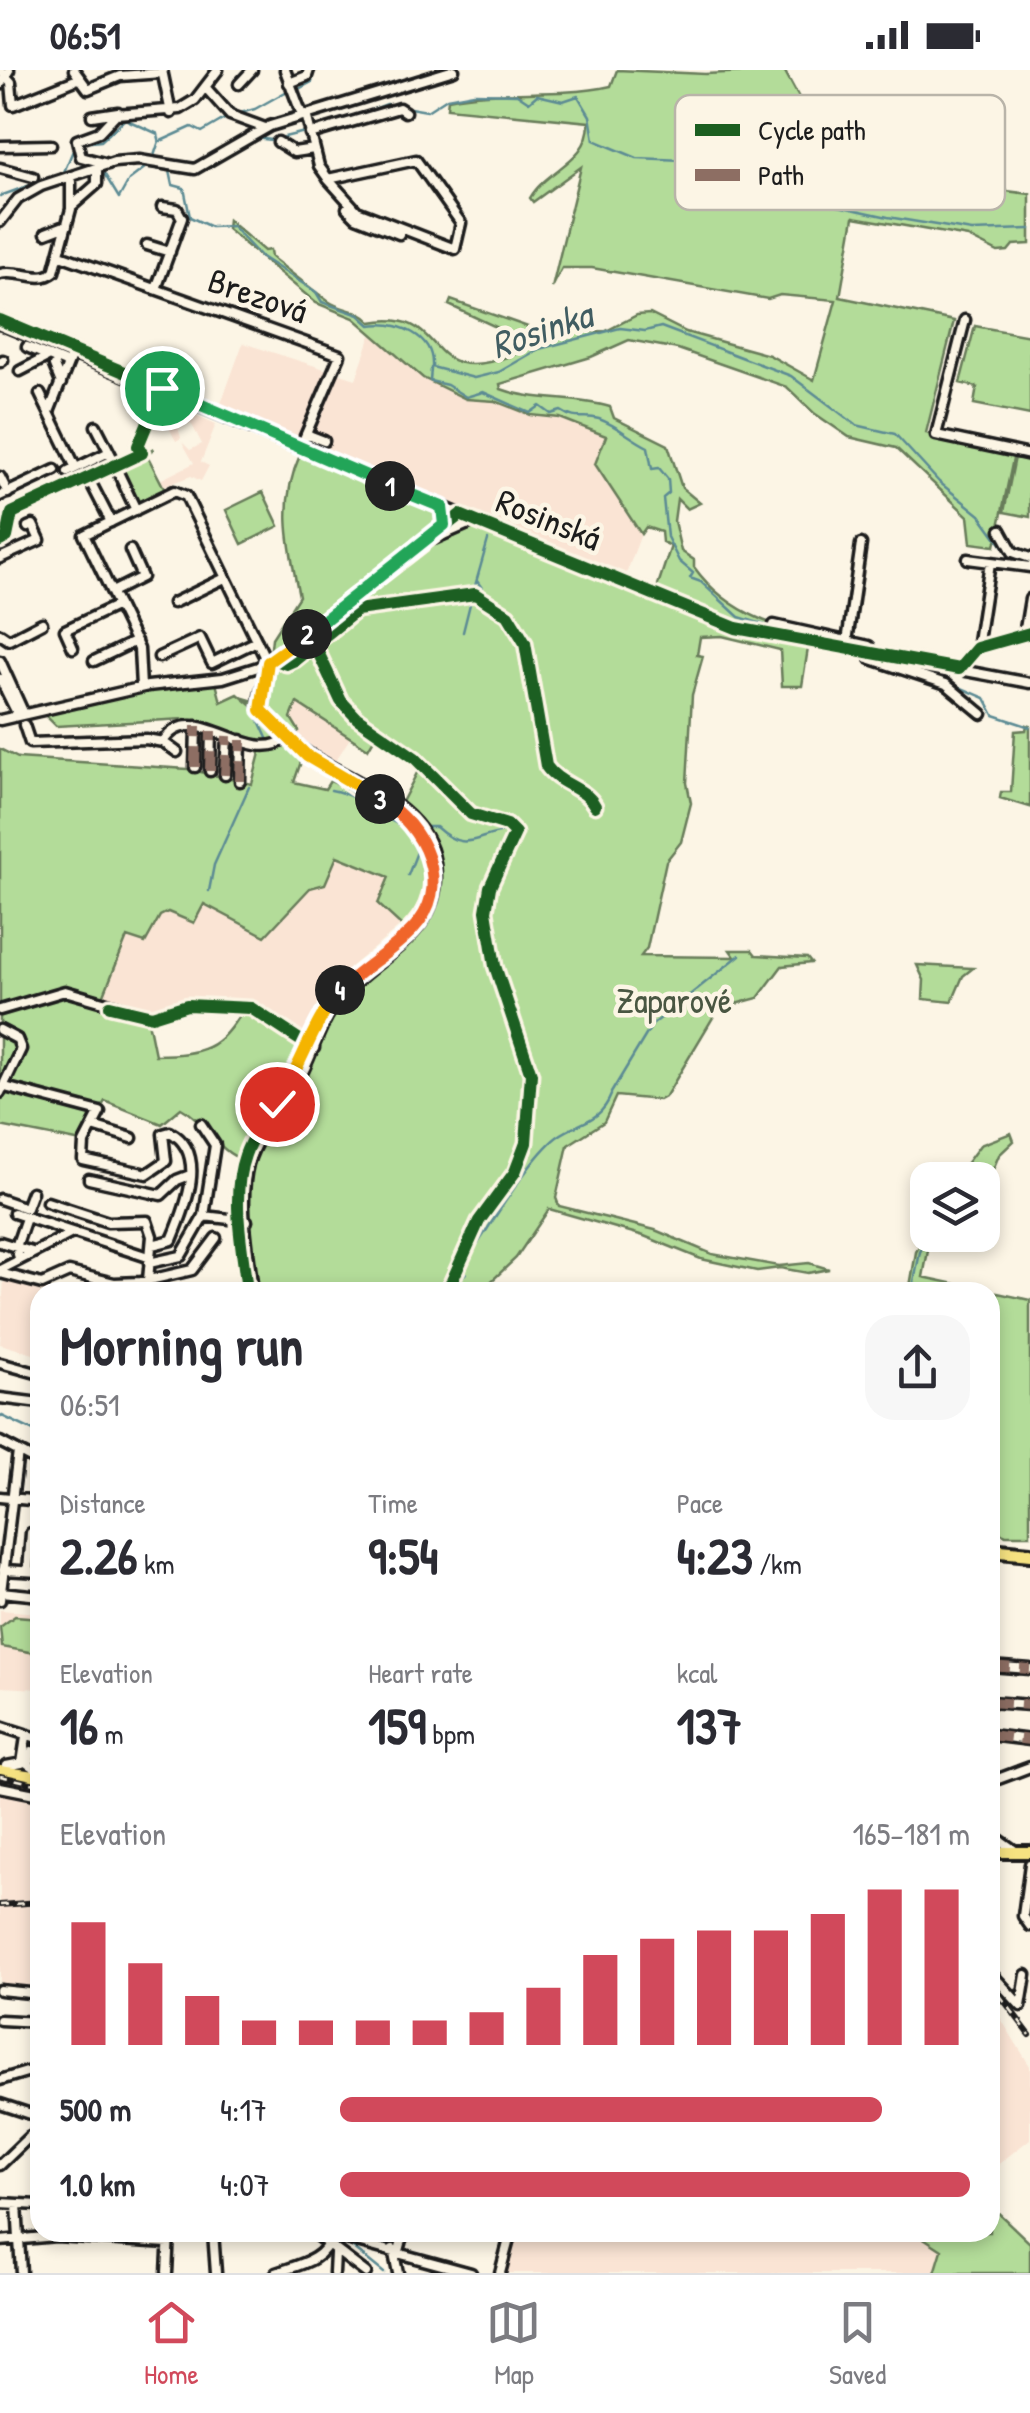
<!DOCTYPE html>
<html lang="en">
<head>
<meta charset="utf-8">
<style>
  :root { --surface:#fff; --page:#f7f7f7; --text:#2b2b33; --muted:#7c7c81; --line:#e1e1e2; --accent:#d1495b }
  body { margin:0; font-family:"Patrick Hand",sans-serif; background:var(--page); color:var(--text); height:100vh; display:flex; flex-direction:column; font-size:38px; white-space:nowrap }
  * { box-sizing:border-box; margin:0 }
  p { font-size:32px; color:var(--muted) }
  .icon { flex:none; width:55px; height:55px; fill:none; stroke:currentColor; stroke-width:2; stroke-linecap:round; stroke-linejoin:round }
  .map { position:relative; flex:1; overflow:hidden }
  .details { position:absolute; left:30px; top:1212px; width:970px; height:960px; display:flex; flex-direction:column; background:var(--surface); border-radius:30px; box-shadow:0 5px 15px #0003 }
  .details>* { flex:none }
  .fabs { position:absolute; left:910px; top:1092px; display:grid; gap:20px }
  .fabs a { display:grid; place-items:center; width:90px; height:90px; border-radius:20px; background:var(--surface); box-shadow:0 5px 15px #0003; font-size:50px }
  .pin { position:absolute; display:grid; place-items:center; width:85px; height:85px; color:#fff; margin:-42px; border:5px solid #fff; border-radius:50%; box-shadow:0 2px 10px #0007 }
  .km { position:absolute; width:50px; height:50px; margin:-25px; border-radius:50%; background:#222; color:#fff; font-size:28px; line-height:50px; text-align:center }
  .round { display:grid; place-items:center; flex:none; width:105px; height:105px; border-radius:30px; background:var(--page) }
  .head { display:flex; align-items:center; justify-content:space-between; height:170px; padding:0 30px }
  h1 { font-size:55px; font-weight:800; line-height:75px }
  .metrics { display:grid; grid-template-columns:repeat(3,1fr); gap:15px; height:170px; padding:10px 30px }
  .metrics div { display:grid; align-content:center }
  .metrics b { font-size:50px; font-weight:800 }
  .metrics small { font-size:28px; font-weight:400 }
  .metrics p { font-size:28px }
  .chart { height:280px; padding:20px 30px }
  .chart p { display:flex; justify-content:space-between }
  .chart svg { width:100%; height:180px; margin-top:10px; stroke:var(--accent); stroke-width:6 }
  ul { padding:0 30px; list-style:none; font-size:32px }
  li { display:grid; grid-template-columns:160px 120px 1fr; align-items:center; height:75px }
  li i { height:25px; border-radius:12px; background:var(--accent) }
  .status { display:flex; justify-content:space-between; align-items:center; height:70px; padding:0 50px; background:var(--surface); direction:ltr }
  .status svg { height:28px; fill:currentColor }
  .menu { display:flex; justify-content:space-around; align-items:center; height:140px; border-top:2px solid var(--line); background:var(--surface); font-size:28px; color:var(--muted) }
  .menu a { display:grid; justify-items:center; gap:5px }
  .menu .on { color:var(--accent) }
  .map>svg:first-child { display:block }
</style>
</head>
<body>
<div class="status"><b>06:51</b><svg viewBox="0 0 49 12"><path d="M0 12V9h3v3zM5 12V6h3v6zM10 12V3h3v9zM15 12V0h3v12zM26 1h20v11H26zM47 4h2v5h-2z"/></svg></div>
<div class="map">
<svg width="1030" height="2203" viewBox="0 0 1030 2203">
  <rect width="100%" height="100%" fill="#fcf5e5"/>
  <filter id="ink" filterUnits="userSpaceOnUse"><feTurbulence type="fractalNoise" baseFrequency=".01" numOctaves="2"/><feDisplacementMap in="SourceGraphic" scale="20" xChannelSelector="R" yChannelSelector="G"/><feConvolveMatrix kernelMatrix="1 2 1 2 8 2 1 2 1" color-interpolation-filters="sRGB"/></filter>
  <g filter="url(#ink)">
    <path fill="#fae4d4" d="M371,265l55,36 180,65 -11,28 46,70 -19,51 -407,-165 28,-77 113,36z
      M159,329l57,25 -15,38 8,4 -8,15 -10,-5 -30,11 -3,-6 36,-18 -12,-21 8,8 12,-6 -11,-21 -13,4 3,11 -5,3 -10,-19 -12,5 -4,-8z
      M297,626l60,31 -26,41 -50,-40z
      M325,772l64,35 -11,27 32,30 -73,53 -18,23 -10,32 -51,-33 -39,-7 -62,11 -44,-7 -113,-68z
      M4,1208l50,14h-14v64l-40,-12z
      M0,1540l40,3v76l-40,-2z
      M0,1709l40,8v204l-40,-4z
      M990,1931l40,65v73l-40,32z
      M916,2162l26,18 -7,23h-428l11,-40z"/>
    <path fill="#b3dc99" stroke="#687c5a" stroke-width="2.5" fill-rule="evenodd" d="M617,0l89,4 78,-4 46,85 145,32 55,7v50l-17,1 -5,6 -10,1 -30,-15 -114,-20 -14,80 114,24 -28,112 88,21 -19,92 -24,-3 -3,-27 -72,-68 -47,-11 -35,-24 -27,-26 -109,-38 -49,-9 -38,17 -91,27 1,5c34,13 72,7 109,18l4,11 54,27 14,43 18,15 -13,6 -10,-10 -3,22 7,30 13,9v7c40,56 103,65 166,80l-51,-5 -7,44h-20l-2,-36 -58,-14 -22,1 -3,18 6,1 -11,39 -5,88 4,20 -10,39 -15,19 -19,87 -6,8 94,1 -5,-7h22l4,5 51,3 4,5 -29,3 -24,32 -34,9 -9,7 -49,82 -7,4 -43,-4 -12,26 -36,23 -12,53 3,8 96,24 57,24 67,12 30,-3 20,6 -21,4 -28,-5 -23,3 -56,-12 -57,-23 -95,-27 -33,49 -36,34h-225l-9,-95 -6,-9 4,-28c-29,-9 -36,-38 -63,-52l-19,16 -57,-23 -23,41 -82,-16v-377l18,9 170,11 64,15 9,-35 -76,-30 -129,7 -12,-12 87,-21 85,-10 5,19 17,-8 18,15 -9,-10 7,2 3,9 46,46 -9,26 31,7 5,-8 15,6 2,-4 53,23 19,-37 -44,-32 -7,12 -71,-46 -6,15 8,13 -8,6 -29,-32 1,-37 6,-1 3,-29 27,-42c-10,-50 -21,-92 1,-141l424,171 1,-7 -69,-28 15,-45 -9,-4 -1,-10 -15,-5 -5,7 -46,-70 11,-28 -46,-18 -29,-3 -36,-14 -29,-2 -43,-21 -69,-60 -38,-15 -89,-74 1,-9 36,31 6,-1 1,7c19,15 39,31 57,44 14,10 32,8 43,21 85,-15 43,76 154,28l3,-8 -79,-37 2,-5 94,33 61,-2 31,-16 13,-1 36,18 83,23 45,25 22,-80 -56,-5 -12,4 -176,-31h-30l-10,20 29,-121 -48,35 -3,-4c17,-30 59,-36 59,-76l-142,-14 1,-9c55,-11 108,-1 163,-13zM337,786l52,21 -11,27 35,32 -72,64 -27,52 -58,-42 -13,-1c-24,41 -40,45 -88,46l-8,-39 -46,-14 26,-65 18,6 15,-27 8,-4 26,11 10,-19 61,32 45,-48 15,-4z
      M975,256l55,10v79l-56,-11 3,-17 -17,-4z
      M154,378l-7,7 19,37 -27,14 -20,-41z
      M1015,387l15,3v57l-26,-5z
      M263,422l16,34 -37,18 -16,-34z
      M1027,655l3,1v81l-30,-9 1,-6h10l4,-61 11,-1z
      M917,895l56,3 -10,8 -11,26 -29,-3 1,-19z
      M1011,1063l3,8 -15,14 -12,29 -33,-4 26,-35z
      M927,1161l4,4 -8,42 107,23v235h-24l-16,-7v-236h-81l7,-40z
      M15,1546l25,2v36l-38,-7 -2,-20z
      M990,2135l40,38v30h-95l7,-23 -26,-17 74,-1z"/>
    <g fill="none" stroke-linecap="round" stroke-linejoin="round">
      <path stroke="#5c8b94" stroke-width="2.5" d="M297,20l15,-8 2,-12
        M233,45l22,-6 34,-19
        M350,48l37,-14 40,7 20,-13 27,-5 43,1 12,8 8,-7 26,6 15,-5 12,20 4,24 43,18 46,2 69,27 136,30 84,14 58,-2
        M254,68l18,2 37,-9
        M159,71l-5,15 6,4
        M161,71l31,-14 10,5 24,-14
        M81,73l20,-2 24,-22 33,15 1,5
        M168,90l25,5
        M102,100l17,28 10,-18 17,-13 24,4 3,14 11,3 6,29 21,10 21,-1 28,30 56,36 6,10 37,13 11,10c28,-4 64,10 62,42l42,11 25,-6 40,-23 81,-21 25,3 16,-4 130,49 65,49 39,9 44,48 41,33 27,37 23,11
        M64,102l10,-24
        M0,126l91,-33
        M431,298l-1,13 17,4 19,12 17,-5 47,21 10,-7 11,8 10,-3c16,11 23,3 38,8 19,7 31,19 49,28l4,22 7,-1 9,11 1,14 -6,5 4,39 12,24 14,12 -3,5 11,4 38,35 66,20
        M477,511l10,14
        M473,523l15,-53
        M463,562l9,-36
        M897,594c32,8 59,22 88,34l9,17 36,12
        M253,638l14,30
        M331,720c32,6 51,31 82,40
        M428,757h8c33,30 41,4 76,5
        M408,805l9,-23 -5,-22
        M209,821l5,-26 35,-78
        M611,1023l41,-68 88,-70
        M958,1110l9,-9
        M450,1222l16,-19 -2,-9c22,-30 64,-105 93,-127 22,-16 43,-14 54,-42
        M912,1222l8,-40 9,-17
        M0,1345l40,19
        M347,2173l37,30"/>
      <g stroke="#1c1c1c" stroke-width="15">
        <path id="minor" d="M0,0l11,12 2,23 65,-26
          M74,0l14,19 32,-13 42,-3
          M162,0l9,43
          M285,0l17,45
          M289,13l18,-7 2,-6
          M239,14l13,-14
          M0,15l9,-15
          M206,18l24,27 35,13
          M306,44l13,52 10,14
          M92,46l26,-4
          M310,64l89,-26 6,4
          M278,72l16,10 20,-3
          M0,76l51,-1
          M416,90l45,63 -6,26 -98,-38 -29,-32z
          M108,94l-27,-7 -4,-17 22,-8 17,-18 64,-5 15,-9 23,-30
          M0,98l33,9
          M73,135l24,-21v-13
          M347,138l9,9 43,17
          M0,152l18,-23 23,-13 73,-24 25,-2 56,9 75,-43 184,-56
          M46,163l21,-8
          M147,175l23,7
          M60,185l280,100 -40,93
          M0,204c19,-5 39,10 54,-2l17,-63v-27
          M156,219l26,-71 -5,-9 -15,-2
          M965,250l-29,115 94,20
          M0,254l736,304 294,55
          M27,277l41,17
          M0,292l3,-2
          M54,296l7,17
          M20,301l29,-15
          M40,324l36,74
          M49,342l23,-58
          M96,356l18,35
          M306,364l18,7
          M115,396l21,44
          M68,402l41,-20
          M0,407l8,16
          M93,417l18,35
          M0,426l55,-26
          M1001,460l12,22 17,6
          M434,469l41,-18
          M0,488l40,-18 -7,-15 -5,2
          M968,489l62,8
          M112,522l30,-15 -12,-27
          M173,533l52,-25
          M774,555l95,21 5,8
          M0,564l9,6 33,-17
          M1024,565l6,-36
          M847,572l14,-98
          M73,578l-8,-18 53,-25
          M977,578l13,-85
          M868,583l3,6 75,25 36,30
          M159,587l41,-19 12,25 45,-22
          M0,591l24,53
          M94,591l42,-20
          M959,599l18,-21 53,-15
          M0,609l18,36
          M141,617l-2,-38 -55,-114 90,-44 12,5 81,166
          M0,650l148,-34 75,-8 35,-11 37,-23 165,-129
          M24,655l6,18 116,-4 17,3 14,10
          M163,672c29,-47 88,27 123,-4
          M195,697l1,-41
          M210,701l1,-40
          M225,705l2,-39
          M240,711l1,-41
          M0,940l65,-19 87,25 35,-11 64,3 63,40
          M0,960l17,9 4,10 -21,44
          M5,1017l95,25 -16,31 -1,17 64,14 19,-13 -3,-27 7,-2c39,21 15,77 2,108l-20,5
          M282,1036l5,18
          M93,1056l39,12
          M89,1109l72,16 16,-15 13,-5
          M0,1129l26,9 6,-16
          M47,1132l61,20 39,-1 5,15 -4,44
          M14,1143l134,44
          M204,1146l43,5
          M0,1172l32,10
          M19,1188l-3,-11 10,-29
          M149,1193l32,-7 23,-40 11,-71 -14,-21
          M0,1200l72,-37
          M0,1203l42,11 27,-12 45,11 27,-1 51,-12 24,-32
          M253,1222c-4,-40 -15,-88 -5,-128 9,-32 35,-56 51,-85 14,-26 21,-58 41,-81 37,-44 105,-63 95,-135 -10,-70 -112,-86 -156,-133 -7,-7 -17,-15 -19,-24 -3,-15 10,-29 7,-44
          M0,1293l40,11
          M0,1328l40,5
          M0,1372l40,21
          M0,1427l40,4
          M3,1500l37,2
          M28,1501l3,-38
          M1,1522l39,4
          M0,1530l18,-148
          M990,1596l40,3
          M990,1632l40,3
          M0,1656l40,13
          M990,1665l40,5
          M39,1677l1,1
          M32,1681l-4,13 11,7
          M6,1696l16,-3 4,-26
          M990,1712l40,-15
          M0,1717l40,8
          M990,1763l24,17
          M1030,1794l-7,52 7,10
          M990,1902l31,34 5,-31
          M0,1920l40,4
          M0,1950l40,2
          M0,2010l40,-12
          M0,2034l40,13
          M0,2095l30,-29 10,-1
          M0,2133l40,2
          M17,2134l4,69
          M213,2162l3,41
          M312,2162l54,41
          M320,2162l151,41
          M0,2171l56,-5 112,7
          M393,2179l5,24
          M399,2181l5,-19
          M167,2203l2,-41
          M276,2203c21,-8 49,-12 54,-36
          M334,2203l1,-20
          M500,2203l11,-41"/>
      </g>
      <g stroke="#1c1c1c" stroke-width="18">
        <path id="major" d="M0,1701l40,6
          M990,1782h40"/>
      </g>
      <g stroke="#1c1c1c" stroke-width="20">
        <path id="highway" d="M990,1480l40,4"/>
      </g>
      <use href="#minor" stroke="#fcf5e5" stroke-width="8"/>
      <use href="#major" stroke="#f6e281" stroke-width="10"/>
      <use href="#highway" stroke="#f6e281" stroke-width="12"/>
      <g stroke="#1c1c1c" stroke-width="6">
        <path id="rail" d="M0,1706l40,9
          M0,1835l40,-3
          M990,1912l40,53"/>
      </g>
      <use href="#rail" stroke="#fcf5e5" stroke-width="2.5" stroke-dasharray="8" stroke-linecap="butt"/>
      <path stroke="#8d6e63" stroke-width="10" stroke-dasharray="20 10" stroke-linecap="butt" d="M195,697l1,-41
        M210,701l1,-40
        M225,705l2,-39
        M240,711l1,-41
        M990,1596l40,3
        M990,1632l40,3
        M990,1665l40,5"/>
      <g stroke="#fcf5e5" stroke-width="19">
        <path id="cycleway" d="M0,250l162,68 -24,58 4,7 -130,60 -5,24 -7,4
          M307,578l11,4 23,49 16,17 58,40 56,56 36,11 8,8 -25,54 -4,24 9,55 36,108 -5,69 -11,29 -36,49 -32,71
          M595,736c-10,-19 -36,-21 -49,-40l-21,-123 -17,-28 -33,-21 -118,16 -62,50 -9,4 -12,-5 186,-144 276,113 223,41 18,-21 53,-15
          M110,936l42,10 35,-11 64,3 58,38
          M247,1222c-4,-42 -17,-95 -2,-137 10,-29 34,-51 49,-77 15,-27 22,-58 41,-82 39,-50 121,-68 90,-150 -17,-46 -69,-46 -84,-71"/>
      </g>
      <use href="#cycleway" stroke="#1b5e20" stroke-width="12"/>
    </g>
  </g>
  <g fill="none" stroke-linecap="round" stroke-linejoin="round" filter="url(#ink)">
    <g stroke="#fff" stroke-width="20">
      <path id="split-1" d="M162,318l228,98"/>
    </g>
    <g stroke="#fff" stroke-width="20">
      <path id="split-2" d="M307,564l137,-109 -2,-18 -52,-21"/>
    </g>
    <g stroke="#fff" stroke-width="20">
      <path id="split-3" d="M307,564l-39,28 -7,48 46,46 73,43"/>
    </g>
    <g stroke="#fff" stroke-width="20">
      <path id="split-4" d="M340,920c22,-22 50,-37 72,-60 43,-44 12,-104 -32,-131"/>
    </g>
    <g stroke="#fff" stroke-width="20">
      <path id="split-5" d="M277,1034c24,-37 35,-80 63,-114"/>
    </g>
    <use href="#split-1" stroke="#22a559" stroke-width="12"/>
    <use href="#split-2" stroke="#22a559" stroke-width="12"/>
    <use href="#split-3" stroke="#f5b400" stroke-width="12"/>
    <use href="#split-4" stroke="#f0652b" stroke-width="12"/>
    <use href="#split-5" stroke="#f5b400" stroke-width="12"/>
  </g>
  <g text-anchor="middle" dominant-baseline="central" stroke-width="9" stroke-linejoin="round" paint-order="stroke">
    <g font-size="35" fill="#1c1c1c" stroke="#fcf5e5">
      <text transform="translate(258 225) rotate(19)">Brezová</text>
      <text transform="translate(549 449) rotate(22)">Rosinská</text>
    </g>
    <g font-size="35" fill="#495642" stroke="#fcf5e5">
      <text x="674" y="930">Zaparové</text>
    </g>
    <g font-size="38" font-style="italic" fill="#415d62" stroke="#fcf5e5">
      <text transform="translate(541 259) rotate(-19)">Rosinka</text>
    </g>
  </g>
  <rect x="675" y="25" width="330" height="115" rx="15" fill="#fcf5e5" stroke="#b9b4a9" stroke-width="2.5"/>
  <rect x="695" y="54" width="45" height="12" fill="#1b5e20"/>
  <rect x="695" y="99" width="45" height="12" fill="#8d6e63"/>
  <g font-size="28" fill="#1c1c1c">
    <text x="758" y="70">Cycle path</text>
    <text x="758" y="115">Path</text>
  </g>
</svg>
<div class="fabs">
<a><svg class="icon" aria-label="layers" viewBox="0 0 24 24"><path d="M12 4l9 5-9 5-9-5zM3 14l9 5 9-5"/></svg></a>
</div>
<div class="pin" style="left:162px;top:318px;background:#1e9e55"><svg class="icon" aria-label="arrive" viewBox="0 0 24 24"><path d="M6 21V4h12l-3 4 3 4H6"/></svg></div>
<div class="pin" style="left:277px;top:1034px;background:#d93025"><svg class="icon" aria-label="check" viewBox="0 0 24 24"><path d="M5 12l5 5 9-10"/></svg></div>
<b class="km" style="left:390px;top:416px">1</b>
<b class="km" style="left:307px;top:564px">2</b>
<b class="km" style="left:380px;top:729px">3</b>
<b class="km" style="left:340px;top:920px">4</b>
<section class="details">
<div class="head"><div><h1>Morning run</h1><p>06:51</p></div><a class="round"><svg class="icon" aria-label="share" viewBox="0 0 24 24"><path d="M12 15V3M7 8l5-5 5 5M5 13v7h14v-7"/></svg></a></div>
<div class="metrics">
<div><p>Distance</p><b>2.26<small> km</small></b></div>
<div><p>Time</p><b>9:54</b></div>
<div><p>Pace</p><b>4:23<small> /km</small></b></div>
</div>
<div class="metrics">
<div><p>Elevation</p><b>16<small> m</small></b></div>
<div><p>Heart rate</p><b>159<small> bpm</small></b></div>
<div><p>kcal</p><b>137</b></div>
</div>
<div class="chart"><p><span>Elevation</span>165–181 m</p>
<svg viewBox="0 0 160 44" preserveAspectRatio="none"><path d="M5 44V14M15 44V24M25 44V32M35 44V38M45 44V38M55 44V38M65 44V38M75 44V36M85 44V30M95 44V22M105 44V18M115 44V16M125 44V16M135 44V12M145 44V6M155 44V6"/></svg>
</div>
<ul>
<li><b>500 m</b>4:17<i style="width:86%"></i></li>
<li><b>1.0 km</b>4:07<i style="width:100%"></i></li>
</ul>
</section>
</div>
<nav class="menu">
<a class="on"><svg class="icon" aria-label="home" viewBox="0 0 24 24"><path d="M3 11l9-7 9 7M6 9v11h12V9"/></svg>Home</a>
<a><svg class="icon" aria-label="map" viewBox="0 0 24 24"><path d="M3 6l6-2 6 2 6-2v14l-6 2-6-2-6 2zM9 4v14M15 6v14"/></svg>Map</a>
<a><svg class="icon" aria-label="saved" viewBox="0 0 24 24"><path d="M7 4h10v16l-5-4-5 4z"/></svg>Saved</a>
</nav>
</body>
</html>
